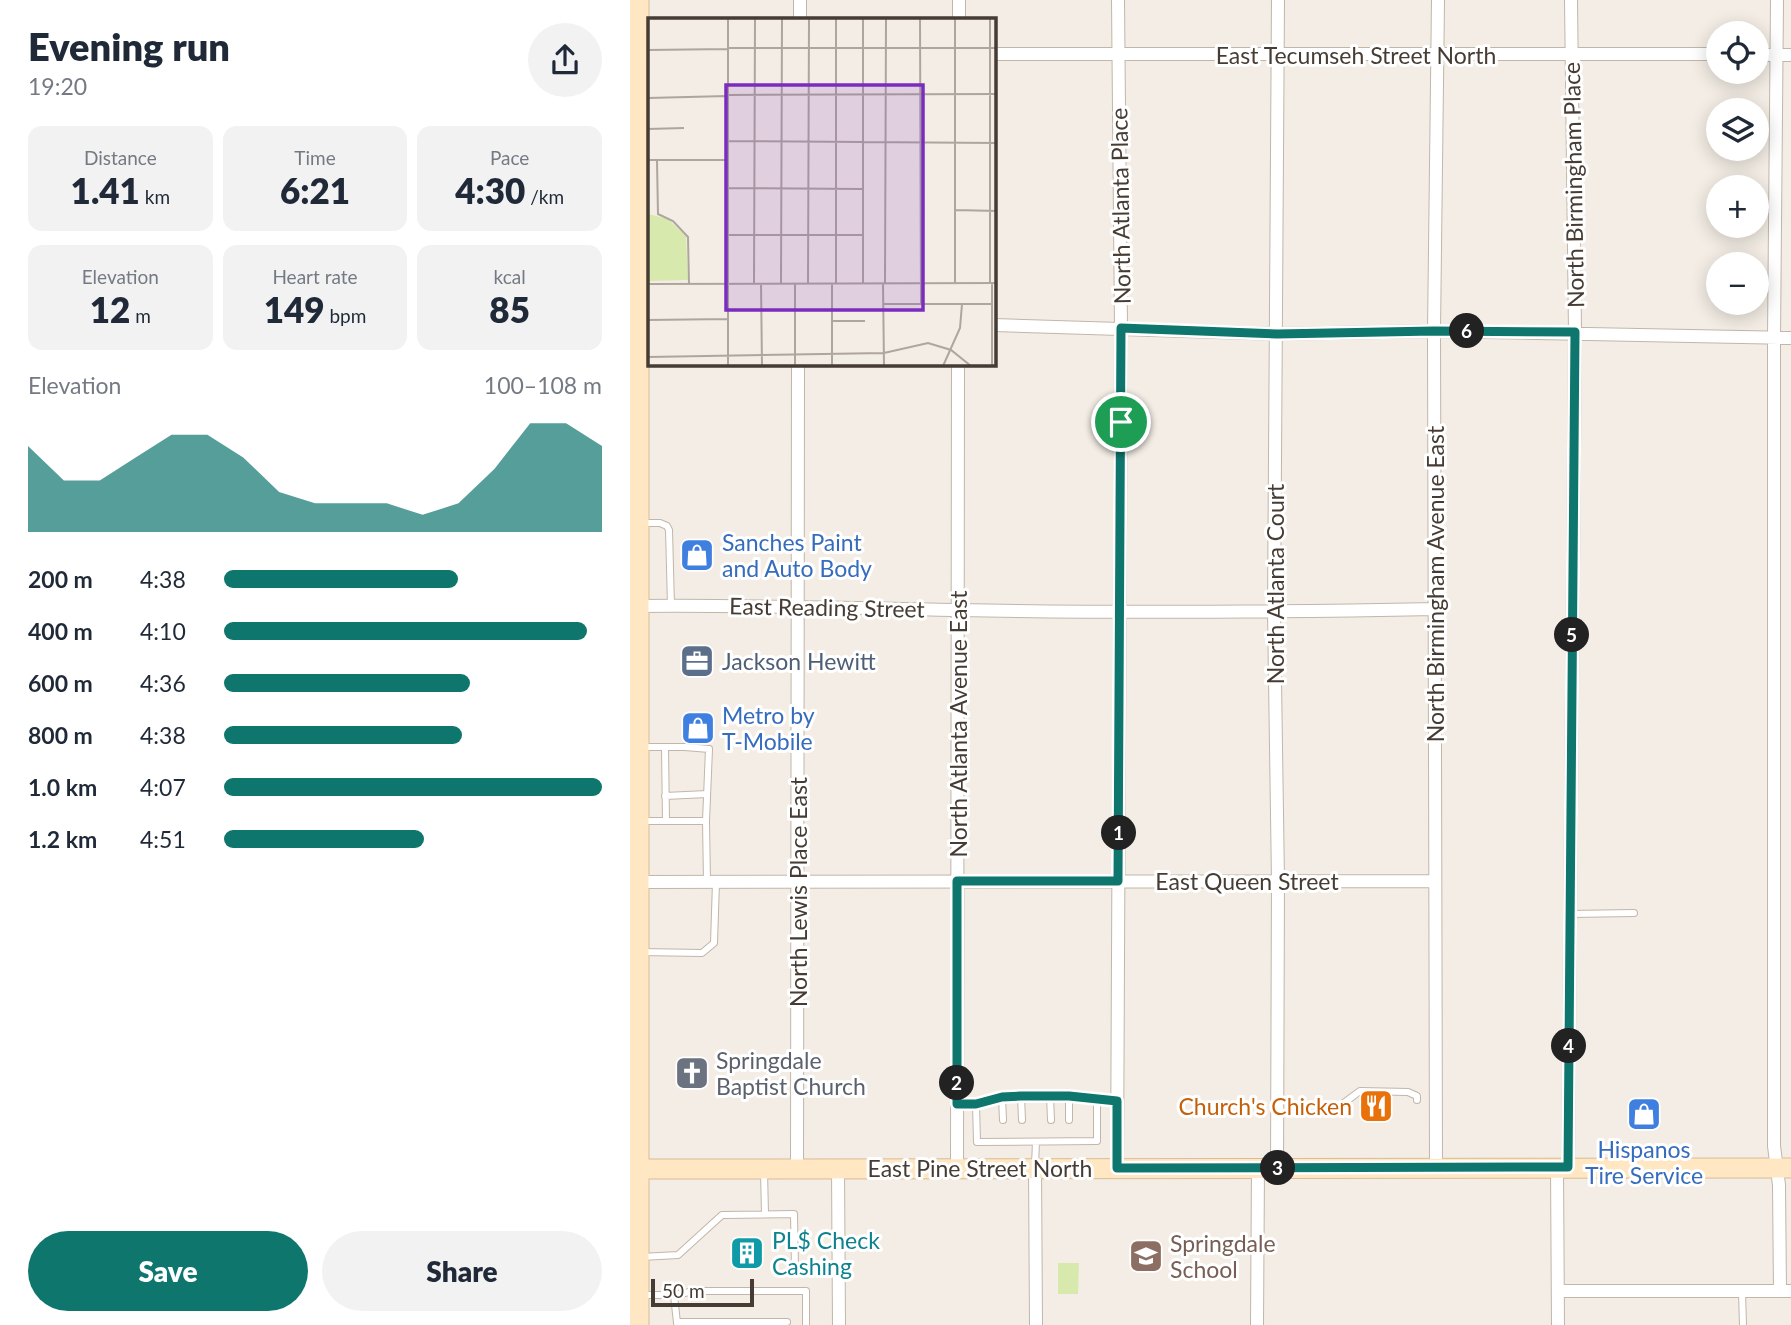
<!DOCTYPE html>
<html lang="en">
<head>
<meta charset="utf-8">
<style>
  :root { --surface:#fff; --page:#f2f2f3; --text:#1f2937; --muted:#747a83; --accent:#0f766e }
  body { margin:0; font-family:Lato,sans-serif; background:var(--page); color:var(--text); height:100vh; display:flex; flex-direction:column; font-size:26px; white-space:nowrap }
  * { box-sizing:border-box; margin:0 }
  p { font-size:23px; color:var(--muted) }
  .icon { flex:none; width:38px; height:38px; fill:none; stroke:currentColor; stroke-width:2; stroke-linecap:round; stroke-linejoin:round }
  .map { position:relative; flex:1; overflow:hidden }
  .side { display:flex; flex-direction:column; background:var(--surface); width:630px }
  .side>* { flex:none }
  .buttons { position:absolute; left:1076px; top:21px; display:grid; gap:14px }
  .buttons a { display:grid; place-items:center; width:63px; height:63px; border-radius:50%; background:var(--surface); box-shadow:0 4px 18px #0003; font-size:35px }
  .scale { position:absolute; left:21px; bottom:18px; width:103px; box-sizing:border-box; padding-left:7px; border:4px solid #463c34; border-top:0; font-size:19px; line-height:24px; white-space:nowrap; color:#463c34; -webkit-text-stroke:5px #fff; paint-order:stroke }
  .pin { position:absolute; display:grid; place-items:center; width:60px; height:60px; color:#fff; margin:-30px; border:4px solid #fff; border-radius:50%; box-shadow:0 2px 7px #0007 }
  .km { position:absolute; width:35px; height:35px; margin:-18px; border-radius:50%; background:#222; color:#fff; font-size:19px; line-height:35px; text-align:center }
  .round { display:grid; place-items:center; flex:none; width:74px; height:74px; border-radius:37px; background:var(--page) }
  .headline { display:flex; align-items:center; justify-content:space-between; height:119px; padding:0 28px }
  h1 { font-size:38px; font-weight:800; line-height:52px }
  .stats { display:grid; grid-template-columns:repeat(3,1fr); gap:10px; height:119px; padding:7px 28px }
  .stats div { display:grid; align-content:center; border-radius:14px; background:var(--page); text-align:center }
  .stats b { font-size:35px; font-weight:800 }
  .stats small { font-size:19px; font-weight:400 }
  .stats p { font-size:19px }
  .chart { height:196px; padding:14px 28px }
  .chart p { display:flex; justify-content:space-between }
  .chart svg { width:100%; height:126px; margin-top:7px; fill:var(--accent); opacity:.7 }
  .primary-button { display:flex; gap:14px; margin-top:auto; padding:14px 28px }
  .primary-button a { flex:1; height:80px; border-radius:42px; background:var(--accent); color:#fff; font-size:28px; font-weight:800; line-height:80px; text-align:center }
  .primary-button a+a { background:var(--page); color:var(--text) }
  ul { padding:0 28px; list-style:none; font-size:23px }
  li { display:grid; grid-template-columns:112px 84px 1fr; align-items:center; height:52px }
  li i { height:18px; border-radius:9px; background:var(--accent) }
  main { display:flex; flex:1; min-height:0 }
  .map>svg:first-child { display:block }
</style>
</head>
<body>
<main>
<section class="side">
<div class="headline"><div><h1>Evening run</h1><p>19:20</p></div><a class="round"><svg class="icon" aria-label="share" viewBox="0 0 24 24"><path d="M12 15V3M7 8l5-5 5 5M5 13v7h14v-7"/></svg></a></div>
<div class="stats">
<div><p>Distance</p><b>1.41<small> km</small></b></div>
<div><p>Time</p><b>6:21</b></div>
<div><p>Pace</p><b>4:30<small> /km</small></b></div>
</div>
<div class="stats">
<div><p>Elevation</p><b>12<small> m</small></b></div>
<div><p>Heart rate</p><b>149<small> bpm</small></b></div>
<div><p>kcal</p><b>85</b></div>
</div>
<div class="chart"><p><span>Elevation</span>100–108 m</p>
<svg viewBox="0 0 160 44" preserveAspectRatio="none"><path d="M0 44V14L10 26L20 26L30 18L40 10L50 10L60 18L70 30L80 34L90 34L100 34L110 38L120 34L130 22L140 6L150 6L160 14V44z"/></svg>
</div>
<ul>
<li><b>200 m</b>4:38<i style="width:62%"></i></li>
<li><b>400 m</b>4:10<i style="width:96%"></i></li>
<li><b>600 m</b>4:36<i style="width:65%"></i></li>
<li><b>800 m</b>4:38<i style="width:63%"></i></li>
<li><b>1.0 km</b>4:07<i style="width:100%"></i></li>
<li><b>1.2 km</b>4:51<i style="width:53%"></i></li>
</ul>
<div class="primary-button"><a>Save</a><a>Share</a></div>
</section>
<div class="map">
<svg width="1161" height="1325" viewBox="0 0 1161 1325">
  <rect width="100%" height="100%" fill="#f3ede5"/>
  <path fill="#d7e9ac" d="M428,1263h21l-1,31h-20z"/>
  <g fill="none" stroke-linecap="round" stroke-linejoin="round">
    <g stroke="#c2b6aa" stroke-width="8">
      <path id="lane" d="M11,523h19l7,3 2,4 2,76
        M35,747l1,74
        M35,796l42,-2
        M11,821h65l3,-72 -24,-2h-42
        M76,821l1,61
        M940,914l64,-1
        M10,952l62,1 12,-10 2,-61
        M391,1096l1,24
        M420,1096l1,24
        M439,1096v24
        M372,1097l1,23
        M327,1104h19l26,-7 19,-1h48l48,5
        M346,1104l1,38 120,-1v-40
        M707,1108l23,-17 48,1 9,4v4
        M405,1165l1,-23
        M134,1171l1,43
        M11,1257l37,-2 44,-40 72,-1 1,56
        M1112,1292l1,33
        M11,1295h33l21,-4h111v34
        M44,1295l3,28
        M47,1322h110"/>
    </g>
    <g stroke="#c2b6aa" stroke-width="14">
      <path id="street" d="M1147,0l-3,338v808l5,39 1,106
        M170,19v-19
        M329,19v-19
        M364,54h724
        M1127,55h34
        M364,325l283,9 157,-3 357,7
        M9,606c106,-1 212,2 319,4 159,3 319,2 478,-1
        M9,882l796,-1
        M327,1167l1,-803
        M405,1167l1,158
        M806,1167l-2,-836 4,-331
        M927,1167l1,158
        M938,1167l7,-835 -4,-332
        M167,1168l1,-804
        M208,1168l1,157
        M487,1168l4,-840 -3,-328
        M647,1168l1,-287 -4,-269 4,-612
        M928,1291h233
        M627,1325l1,-158"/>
    </g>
    <g stroke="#d9bc95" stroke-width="21">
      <path id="secondary" d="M9,0v1325
        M0,1169l1161,-1"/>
    </g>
    <use href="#lane" stroke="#fff" stroke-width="6"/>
    <use href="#street" stroke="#fff" stroke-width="12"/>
    <use href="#secondary" stroke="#ffe7c3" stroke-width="19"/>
  </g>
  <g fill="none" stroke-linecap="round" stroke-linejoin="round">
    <g stroke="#fff" stroke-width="14">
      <path id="route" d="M491,328l156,6 157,-3 141,1 -7,835 -451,1v-67l-48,-5h-48l-19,1 -26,7h-19v-223h161z"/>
    </g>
    <use href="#route" stroke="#0f766e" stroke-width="9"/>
  </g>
  <defs>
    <g id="shop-square" transform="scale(1.75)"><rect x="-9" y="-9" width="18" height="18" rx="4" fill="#3f7fe0" stroke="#fff"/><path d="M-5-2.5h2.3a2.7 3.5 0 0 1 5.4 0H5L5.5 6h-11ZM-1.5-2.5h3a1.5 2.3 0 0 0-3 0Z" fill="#fff"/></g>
    <g id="office-square" transform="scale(1.75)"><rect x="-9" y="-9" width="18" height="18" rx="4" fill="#5c6f8a" stroke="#fff"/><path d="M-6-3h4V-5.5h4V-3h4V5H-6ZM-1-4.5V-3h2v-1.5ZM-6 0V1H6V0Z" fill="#fff"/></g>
    <g id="church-square" transform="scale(1.75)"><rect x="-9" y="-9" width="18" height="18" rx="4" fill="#6b7280" stroke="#fff"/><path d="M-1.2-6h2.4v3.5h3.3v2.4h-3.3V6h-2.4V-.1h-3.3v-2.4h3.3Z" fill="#fff"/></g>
    <g id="restaurant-square" transform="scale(1.75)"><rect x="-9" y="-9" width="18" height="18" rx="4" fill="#e8710a" stroke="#fff"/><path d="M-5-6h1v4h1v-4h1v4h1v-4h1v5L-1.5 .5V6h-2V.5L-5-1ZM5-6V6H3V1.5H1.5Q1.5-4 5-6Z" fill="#fff"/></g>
    <g id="building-square" transform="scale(1.75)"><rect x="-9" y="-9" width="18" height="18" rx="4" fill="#0f9aa8" stroke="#fff"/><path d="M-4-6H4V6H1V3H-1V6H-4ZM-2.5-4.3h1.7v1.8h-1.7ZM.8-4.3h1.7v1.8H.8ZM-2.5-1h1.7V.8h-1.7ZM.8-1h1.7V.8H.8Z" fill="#fff"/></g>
    <g id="school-square" transform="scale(1.75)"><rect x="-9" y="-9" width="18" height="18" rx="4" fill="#8d6e63" stroke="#fff"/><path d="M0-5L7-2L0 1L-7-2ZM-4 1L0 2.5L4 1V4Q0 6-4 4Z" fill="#fff"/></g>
  </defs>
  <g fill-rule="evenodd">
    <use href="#shop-square" x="67" y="555"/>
    <use href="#office-square" x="67" y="661"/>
    <use href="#shop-square" x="68" y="728"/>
    <use href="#church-square" x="62" y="1073"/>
    <use href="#restaurant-square" x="746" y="1106"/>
    <use href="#shop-square" x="1014" y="1114"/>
    <use href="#building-square" x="117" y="1253"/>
    <use href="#school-square" x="516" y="1256"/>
  </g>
  <g text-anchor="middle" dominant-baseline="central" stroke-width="6" stroke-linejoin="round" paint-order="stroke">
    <g font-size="23" fill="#463c34" stroke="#fff">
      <text x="726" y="55">East Tecumseh Street North</text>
      <text transform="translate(943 185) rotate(-91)">North Birmingham Place</text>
      <text transform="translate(490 206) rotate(-91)">North Atlanta Place</text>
      <text transform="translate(645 584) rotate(-90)">North Atlanta Court</text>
      <text transform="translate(805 584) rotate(-90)">North Birmingham Avenue East</text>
      <text transform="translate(197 607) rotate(1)">East Reading Street</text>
      <text transform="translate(328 724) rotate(-90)">North Atlanta Avenue East</text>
      <text x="617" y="881">East Queen Street</text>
      <text transform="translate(168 892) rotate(-90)">North Lewis Place East</text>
      <text x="350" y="1168">East Pine Street North</text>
    </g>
    <g font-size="23" fill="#366cbe" stroke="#fff" text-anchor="start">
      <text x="92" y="542">Sanches Paint<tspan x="92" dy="26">and Auto Body</tspan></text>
      <text x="92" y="715">Metro by<tspan x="92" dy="26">T-Mobile</tspan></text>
      <text x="1014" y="1149" text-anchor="middle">Hispanos<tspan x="1014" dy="26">Tire Service</tspan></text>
    </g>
    <g font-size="23" fill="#4e5e75" stroke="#fff" text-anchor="start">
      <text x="92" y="661">Jackson Hewitt</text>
    </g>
    <g font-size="23" fill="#5b616d" stroke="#fff" text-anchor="start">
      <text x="86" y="1060">Springdale<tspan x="86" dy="26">Baptist Church</tspan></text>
    </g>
    <g font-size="23" fill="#c56008" stroke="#fff" text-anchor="end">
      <text x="722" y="1106">Church's Chicken</text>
    </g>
    <g font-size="23" fill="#0d838f" stroke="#fff" text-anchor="start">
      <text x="142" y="1240">PL$ Check<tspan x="142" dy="26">Cashing</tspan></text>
    </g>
    <g font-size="23" fill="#785e54" stroke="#fff" text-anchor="start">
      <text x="540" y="1243">Springdale<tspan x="540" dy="26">School</tspan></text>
    </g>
  </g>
  <g transform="translate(18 18)">
    <rect width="348" height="348" fill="#f3ede5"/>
    <path d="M0,196l20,5 18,17 2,44 -40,1z" fill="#d7e9ac"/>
    <path fill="none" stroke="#aea69e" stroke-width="2" d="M272,1l1,285M80,30h269M0,32l80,-1M80,77l269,-1M0,80l79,-2M0,111l36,-1M80,123l269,2M0,142h79M9,143l1,53 15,7 15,16 1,47M80,170l135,1M307,192l42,1M80,217h134M106,265l1,-264M113,265l1,83M133,265l1,-264M147,265v83M160,265l1,-264M184,265v83M188,265v-264M215,265v-264M235,265l1,83M237,265l1,-264M307,265v-264M342,265v-264M0,266l349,-1M235,286h109M0,302l80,-1M184,303h33M0,339l236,-4 44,-10 23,7 20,16M80,348v-347M295,348l17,-38 2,-24M344,348v-83"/>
    <path fill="#7b2cbf" fill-opacity="0.15" stroke="#7b2cbf" stroke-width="3.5" d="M78,67h197v225h-197z"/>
    <rect width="348" height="348" fill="none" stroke="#463c34" stroke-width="3.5"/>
  </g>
</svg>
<div class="buttons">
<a><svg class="icon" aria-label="locate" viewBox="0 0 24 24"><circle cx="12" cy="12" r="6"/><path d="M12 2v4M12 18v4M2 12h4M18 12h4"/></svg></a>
<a><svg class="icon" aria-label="layers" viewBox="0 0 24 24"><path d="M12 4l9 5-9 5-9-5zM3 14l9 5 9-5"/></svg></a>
<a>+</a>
<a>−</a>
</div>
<div class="scale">50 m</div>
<div class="pin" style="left:491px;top:422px;background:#1e9e55"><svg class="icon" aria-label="arrive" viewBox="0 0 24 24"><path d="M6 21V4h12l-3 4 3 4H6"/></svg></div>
<b class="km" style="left:489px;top:833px">1</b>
<b class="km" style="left:327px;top:1083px">2</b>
<b class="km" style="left:648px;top:1168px">3</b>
<b class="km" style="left:939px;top:1046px">4</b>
<b class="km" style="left:942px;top:635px">5</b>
<b class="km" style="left:837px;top:331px">6</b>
</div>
</main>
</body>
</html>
